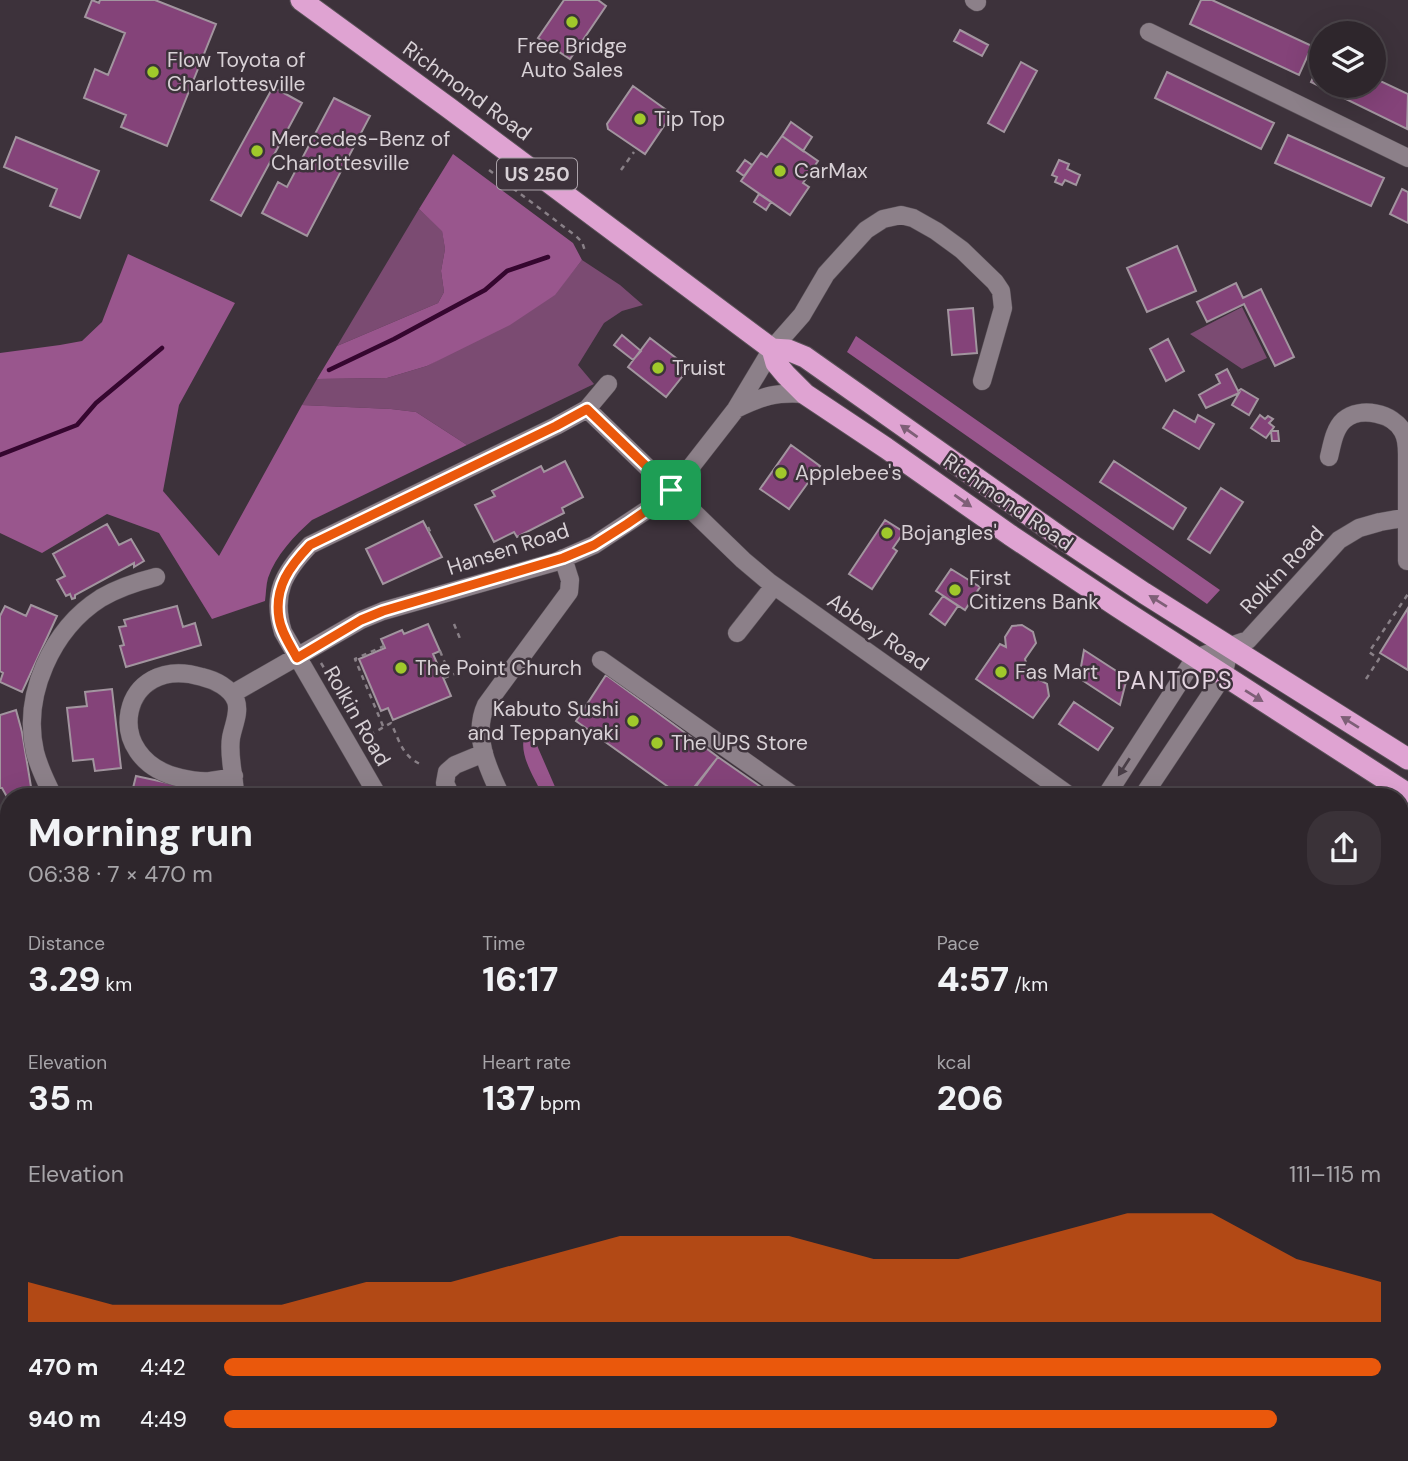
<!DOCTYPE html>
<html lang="en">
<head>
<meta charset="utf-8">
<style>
  :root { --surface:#2e262c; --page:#3a3238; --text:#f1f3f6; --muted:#a7a5a9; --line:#494348; --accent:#ea580c }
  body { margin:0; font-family:"DM Sans",sans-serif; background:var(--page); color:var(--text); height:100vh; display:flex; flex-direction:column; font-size:26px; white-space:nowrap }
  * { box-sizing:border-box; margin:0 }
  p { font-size:23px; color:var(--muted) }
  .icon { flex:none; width:38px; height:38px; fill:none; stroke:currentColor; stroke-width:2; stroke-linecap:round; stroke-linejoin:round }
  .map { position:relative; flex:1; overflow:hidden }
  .side { position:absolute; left:0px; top:788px; width:1409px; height:674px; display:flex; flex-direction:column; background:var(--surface); border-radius:28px 28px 0 0; box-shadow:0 7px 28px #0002,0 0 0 2px var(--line) }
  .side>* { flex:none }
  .fabs { position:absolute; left:1309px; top:21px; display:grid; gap:14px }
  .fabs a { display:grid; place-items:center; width:77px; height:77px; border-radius:50%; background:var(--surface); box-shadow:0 7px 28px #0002,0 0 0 2px var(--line); font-size:35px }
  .pin { position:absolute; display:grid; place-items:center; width:60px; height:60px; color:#fff; margin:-30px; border-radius:14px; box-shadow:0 4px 10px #0006 }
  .round { display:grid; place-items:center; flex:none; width:74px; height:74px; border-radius:28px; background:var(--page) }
  .summary { display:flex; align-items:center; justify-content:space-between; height:119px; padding:0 28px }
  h1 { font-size:38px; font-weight:800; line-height:52px }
  .metrics { display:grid; grid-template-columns:repeat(3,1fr); gap:10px; height:119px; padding:7px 28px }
  .metrics div { display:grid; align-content:center }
  .metrics b { font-size:35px; font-weight:800 }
  .metrics small { font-size:19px; font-weight:400 }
  .metrics p { font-size:19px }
  .chart { height:196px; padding:14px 28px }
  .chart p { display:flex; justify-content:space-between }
  .chart svg { width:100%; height:126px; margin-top:7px; fill:var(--accent); opacity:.7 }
  ul { padding:0 28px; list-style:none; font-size:23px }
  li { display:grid; grid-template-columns:112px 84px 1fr; align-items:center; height:52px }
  li i { height:18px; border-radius:9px; background:var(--accent) }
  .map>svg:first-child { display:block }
</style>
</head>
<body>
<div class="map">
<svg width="1408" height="1461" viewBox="0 0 1408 1461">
  <rect width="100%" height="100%" fill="#3d323b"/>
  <path fill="#7b4b72" d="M419,209l23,21 3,19 -4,22 3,21 -6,11 -101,43z
    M582,260l38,25 23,20 -21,6 -18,12 -26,42 16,19 -127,61 -51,-33 -25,-3 -89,-4 15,-26 70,-1 40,-12 127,-71z
    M1242,307l25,51 -25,11 -52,-35z"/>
  <path fill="#99568d" d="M453,154l120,89 9,17 -27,35 -45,30 -83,41 -40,12 -70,1 20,-33 101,-43 6,-11 -3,-21 4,-22 -3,-18 -23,-22z
    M128,254l107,49 -56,102 -16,86 56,65 83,-151 89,4 25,3 51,33 -155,75c-18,16 -36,35 -44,58 -2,7 -2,16 -3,23l-53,18 -53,-86 -52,-19 -65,39 -42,-20v-180l60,-8 22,-4 20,-19z
    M856,336l364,254 -13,14 -360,-252z
    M529,727l30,69h-16c-9,-20 -30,-48 -14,-69z
    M9,1362v90l86,1 1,8h-96v-97z
    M370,1453l749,-1 1,9h-762z"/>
  <path fill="#35062f" d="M249,1452h88v1l-10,8h-78z"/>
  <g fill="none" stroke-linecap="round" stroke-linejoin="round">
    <path stroke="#35062f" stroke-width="4.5" d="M329,370l65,-31 91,-49 22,-19 41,-14
      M0,455l77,-30 19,-22 66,-55
      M16,1461l1,-9"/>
  </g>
  <path fill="#844379" stroke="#a2959f" stroke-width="2" d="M92,0l7,3 1,-3h55l61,24 -49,122 -46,-19 5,-12 -42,-17 11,-29 13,6 17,-42 -40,-16z
    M564,0h34l8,6 -36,53 -32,-21z
    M1201,0h11l100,46 -13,29 -109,-51z
    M960,30l28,15 -6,11 -28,-15z
    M1321,61v25h53v-8l34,16 -1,35 -96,-47z
    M1021,62l16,9 -33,61 -16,-9z
    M1167,72l107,51 -13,26 -106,-51z
    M633,86l39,28 -27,40 -37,-25 -1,-5z
    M273,87l29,16 -61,113 -30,-16z
    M334,98l36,18 -63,120 -45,-23 16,-31 9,5z
    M791,122l21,15 -9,14 -21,-15z
    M1288,135l96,43 -13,28 -96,-43z
    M782,136l36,25 -15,22 6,4 -19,28 -49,-34 20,-28 6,4z
    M16,137l83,34 -19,47 -30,-12 7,-17 -53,-22z
    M745,160l7,5 -8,11 -7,-5z
    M1059,160l10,4 -2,5 13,6 -4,10 -11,-5 -3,5 -7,-3 2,-5 -5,-2z
    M1402,189l6,3v31l-18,-9z
    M759,194l12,8 -5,8 -12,-8z
    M1177,246l19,45 -49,21 -20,-44z
    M1236,283l7,15 18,-9 33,68 -19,9 -31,-62 -37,18 -10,-20z
    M973,308l4,45 -25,2 -4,-45z
    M622,335l19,16 -8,9 -19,-15z
    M650,338l39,30 -23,29 -38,-30z
    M1168,339l16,32 -18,10 -16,-32z
    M1227,369l11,22 3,-2 17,10 -9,16 -17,-10 7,-12 -33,15 -7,-13 21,-12 -4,-8z
    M1174,410l21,12 3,-7 16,9 -15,25 -36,-21z
    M1260,415l5,4 3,-3 5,3 -4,4 5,4 -8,11 -15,-10z
    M1271,431h7l1,10h-7z
    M791,445l29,21 -31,43 -29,-20z
    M565,461l18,36 -21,11 2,5 -47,24 -3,-5 -20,10 -19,-37 20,-9 -3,-5 49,-25 3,6z
    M1114,461l72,47 -13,21 -73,-47z
    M1221,488l22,14 -33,51 -22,-14z
    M885,520l19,12 -11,16 4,3 -25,38 -23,-15z
    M423,521l19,36 -59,27 -17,-35z
    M107,524l12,21 12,-6 13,22 -10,6v-4l-59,32v3l-3,1 -2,-5 -4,2 -9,-16 8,-4 -12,-22z
    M951,569l29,18 -15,23 -29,-19z
    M943,596l15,10 -13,19 -15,-11z
    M31,605l26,11 -35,76 -22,-10 3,-9 -3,-2v-55l5,-10 21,10z
    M177,606l6,21 12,-4 6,22 -75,22 -6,-21 4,-1 -5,-18 7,-1 -2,-6z
    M1408,608v62l-28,-17z
    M428,624l12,27 -7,3 18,42 -58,24 -5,-12 -7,3 -22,-52 26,-11 -4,-9 21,-9 2,4z
    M1022,625l11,7 3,11 -11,16 4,15 18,10 2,12 -16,22 -57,-39 24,-35 6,3 -1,-10 7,-11z
    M1084,650l43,28 -7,27 -41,-27z
    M606,675l112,82 -31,39h-6l-105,-75z
    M112,689l9,79 -26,3 -2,-12 -20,2 -6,-53 20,-2 -2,-14z
    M1074,702l39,26 -15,22 -39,-26z
    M16,710l6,22 10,61 -25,4 -5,-9h-2v-73z
    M718,757l56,39h-85z
    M136,776l83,18v2h-88z
    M1403,911l5,4v57l-8,-6v-51z
    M7,917l2,1v58l-9,-6 2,-3 -2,-1v-39z
    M0,1125l9,17v49l-9,4z
    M1408,1199v41l-8,-8v-25z
    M9,1228v64l-8,-4 8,25v19l-9,3v-104z"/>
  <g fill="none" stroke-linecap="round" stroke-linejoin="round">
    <g stroke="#5a5158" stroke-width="19">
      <path id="minor" d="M974,0l3,2
        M1149,32l259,126
        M587,409l156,151 26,22 301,214
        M736,409c27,-13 39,-17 69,-15
        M1329,457c3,-12 5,-28 15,-37 16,-14 50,-7 59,12 4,7 4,15 4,22v107
        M737,633l37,-47
        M601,660l193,136
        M232,694l129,-74 22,-9 172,-49 39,-17 65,-43 24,-25 53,-68 36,-60 30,-34 24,-41 40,-44 17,-11 18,-4 12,3 23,13 26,19 33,32 6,9 2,17 -21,73
        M234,776c-21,6 -31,7 -53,2 -83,-18 -61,-126 21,-101 13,3 29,11 34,24 4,12 -3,25 -5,37 -3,19 4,39 4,58
        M53,796c-7,-14 -14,-28 -18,-44 -13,-57 17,-123 66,-154 17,-10 35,-16 55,-21
        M378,796l-95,-164c-12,-38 1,-60 27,-87l246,-119 31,-17 21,-25
        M451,796l-6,-13 2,-11 8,-7 29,-12
        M501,796c-13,-27 -29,-61 -15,-91l83,-113 1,-12 -7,-22
        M1106,796l89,-138 53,-18 91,-100 20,-12 21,-6 28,-5
        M1143,796l80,-120 7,-29
        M0,882l9,10
        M0,1032l9,14
        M1400,1102l8,-6
        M1400,1298l8,10
        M1400,1333l8,-7
        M0,1349l9,-3
        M1400,1378l8,-7
        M103,1452l1,9
        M1247,1452l12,9
        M1208,1460l6,-8
        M1273,1461l7,-9
        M1317,1461l7,-9"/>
    </g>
    <g stroke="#5a5158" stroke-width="23">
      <path id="highway" d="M301,0l148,108 323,241 16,1 17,7 258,182 81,54 264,166
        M772,349l4,14 10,12 19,19 81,54 124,87 108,72 290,187"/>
    </g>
    <path stroke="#898087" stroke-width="2.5" stroke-dasharray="5 5" stroke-linecap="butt" d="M489,170l87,66 6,6 3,9
      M621,170l13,-18
      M428,527l4,9
      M454,624l7,17
      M440,651l10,24
      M321,663l13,21 4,10
      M444,678l10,-4
      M1366,679l13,-20 -10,-7 39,-58
      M383,726l-28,-67 29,-13
      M361,740l30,-17c9,19 11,33 31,42"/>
    <use href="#minor" stroke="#8c8089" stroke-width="18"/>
    <use href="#highway" stroke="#dfa3d2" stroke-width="21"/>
  </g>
  <defs><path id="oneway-solid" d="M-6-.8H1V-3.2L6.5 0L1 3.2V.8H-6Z" transform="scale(1.75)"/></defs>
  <g fill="#7e5f77">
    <use href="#oneway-solid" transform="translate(909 431) rotate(-145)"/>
    <use href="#oneway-solid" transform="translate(963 501) rotate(35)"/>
    <use href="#oneway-solid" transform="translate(1158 601) rotate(-148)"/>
    <use href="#oneway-solid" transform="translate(1254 696) rotate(32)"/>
    <use href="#oneway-solid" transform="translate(1350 722) rotate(-148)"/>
  </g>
  <use fill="#493e47" href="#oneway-solid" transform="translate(1124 767) rotate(123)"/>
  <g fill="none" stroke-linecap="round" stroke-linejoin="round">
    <g stroke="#fff" stroke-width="14">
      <path id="route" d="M587,409l84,81 -12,12 -32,22 -33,21 -31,13 -180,53 -22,9 -64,38c-7,-13 -16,-26 -18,-40 -5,-31 11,-52 31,-73l246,-119z"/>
    </g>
    <use href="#route" stroke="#ea580c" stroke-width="9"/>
  </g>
  <g fill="#a0c92b" stroke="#3d323b" stroke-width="2.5">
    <circle cx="572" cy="22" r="7"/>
    <circle cx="153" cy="72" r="7"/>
    <circle cx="640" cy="119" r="7"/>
    <circle cx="257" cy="151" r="7"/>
    <circle cx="780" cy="171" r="7"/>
    <circle cx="658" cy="368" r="7"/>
    <circle cx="781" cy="473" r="7"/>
    <circle cx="887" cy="533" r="7"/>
    <circle cx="955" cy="590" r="7"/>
    <circle cx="401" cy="668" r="7"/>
    <circle cx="1001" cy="672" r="7"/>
    <circle cx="633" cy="721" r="7"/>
    <circle cx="657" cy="743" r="7"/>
  </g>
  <g text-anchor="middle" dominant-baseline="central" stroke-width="5" stroke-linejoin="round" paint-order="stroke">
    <rect fill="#3d323b" stroke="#aaa1a8" stroke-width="2" x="497" y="158.5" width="80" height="31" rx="5"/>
    <g font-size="19" font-weight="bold" fill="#d8d1d6">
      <text x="537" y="174">US 250</text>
    </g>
    <g font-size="21" fill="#d8d1d6" stroke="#3d323b" text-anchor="start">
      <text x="572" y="46" text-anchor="middle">Free Bridge<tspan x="572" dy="24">Auto Sales</tspan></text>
      <text x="167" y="60">Flow Toyota of<tspan x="167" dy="24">Charlottesville</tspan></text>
      <text x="654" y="119">Tip Top</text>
      <text x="271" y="139">Mercedes-Benz of<tspan x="271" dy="24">Charlottesville</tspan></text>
      <text x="794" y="171">CarMax</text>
      <text x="672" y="368">Truist</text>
      <text x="795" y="473">Applebee's</text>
      <text x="901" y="533">Bojangles'</text>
      <text x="969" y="578">First<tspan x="969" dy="24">Citizens Bank</tspan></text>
      <text x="415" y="668">The Point Church</text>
      <text x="1015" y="672">Fas Mart</text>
      <text x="619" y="709" text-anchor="end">Kabuto Sushi<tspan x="619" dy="24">and Teppanyaki</tspan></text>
      <text x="671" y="743">The UPS Store</text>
    </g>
    <g font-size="21" fill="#d8d1d6" stroke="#3d323b">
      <text transform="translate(467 91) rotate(36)">Richmond Road</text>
      <text transform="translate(1008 502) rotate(35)">Richmond Road</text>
      <text transform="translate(508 549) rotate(-18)">Hansen Road</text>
      <text transform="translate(1282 570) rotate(-47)">Rolkin Road</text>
      <text transform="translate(878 632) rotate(35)">Abbey Road</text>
      <text transform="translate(357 716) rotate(60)">Rolkin Road</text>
    </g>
    <g font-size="24" letter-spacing="2" fill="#e4d6e1" stroke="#3d323b">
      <text x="1175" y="680">PANTOPS</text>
    </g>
  </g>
</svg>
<div class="fabs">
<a><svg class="icon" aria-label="layers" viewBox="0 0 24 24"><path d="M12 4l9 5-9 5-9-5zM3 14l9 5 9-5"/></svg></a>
</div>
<div class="pin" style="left:671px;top:490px;background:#1e9e55"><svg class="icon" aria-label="arrive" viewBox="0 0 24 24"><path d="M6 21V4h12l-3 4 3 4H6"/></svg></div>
<section class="side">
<div class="summary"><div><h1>Morning run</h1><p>06:38 · 7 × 470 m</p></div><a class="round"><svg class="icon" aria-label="share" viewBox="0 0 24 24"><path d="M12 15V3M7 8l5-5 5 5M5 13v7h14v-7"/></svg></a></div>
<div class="metrics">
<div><p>Distance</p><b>3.29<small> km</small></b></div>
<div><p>Time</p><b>16:17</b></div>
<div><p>Pace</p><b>4:57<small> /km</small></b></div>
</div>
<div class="metrics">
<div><p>Elevation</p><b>35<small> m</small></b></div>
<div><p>Heart rate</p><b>137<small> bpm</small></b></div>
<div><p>kcal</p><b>206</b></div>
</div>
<div class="chart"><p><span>Elevation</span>111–115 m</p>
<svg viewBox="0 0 160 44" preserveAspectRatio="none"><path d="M0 44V30L10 38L20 38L30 38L40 30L50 30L60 22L70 14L80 14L90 14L100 22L110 22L120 14L130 6L140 6L150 22L160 30V44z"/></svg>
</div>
<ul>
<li><b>470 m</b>4:42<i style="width:100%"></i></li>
<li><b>940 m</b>4:49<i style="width:91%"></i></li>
</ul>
</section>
</div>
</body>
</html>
